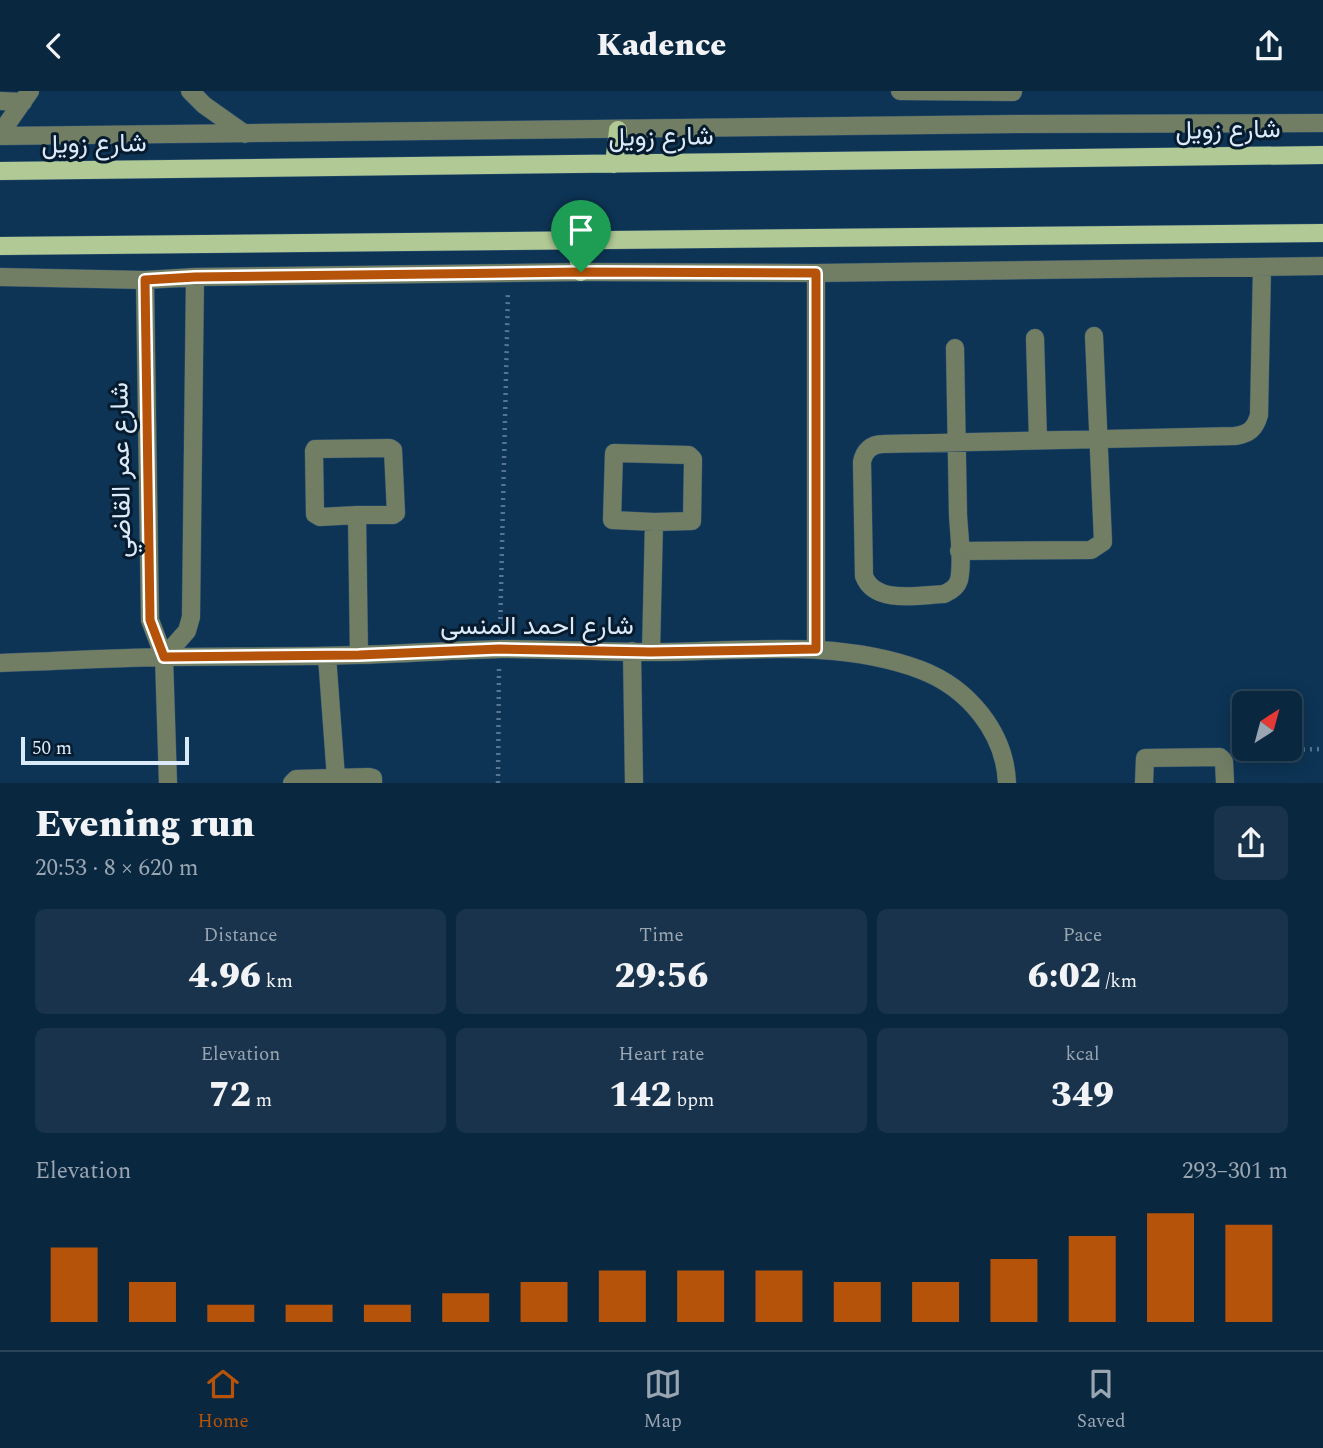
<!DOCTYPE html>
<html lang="en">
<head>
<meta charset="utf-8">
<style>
  :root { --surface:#0a2740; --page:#18334b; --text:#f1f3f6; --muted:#99a5b1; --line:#2a4459; --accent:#b45309 }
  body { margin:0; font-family:Spectral,Vazirmatn,serif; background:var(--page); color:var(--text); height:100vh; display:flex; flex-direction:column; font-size:26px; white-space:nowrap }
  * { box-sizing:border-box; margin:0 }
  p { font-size:23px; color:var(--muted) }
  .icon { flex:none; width:38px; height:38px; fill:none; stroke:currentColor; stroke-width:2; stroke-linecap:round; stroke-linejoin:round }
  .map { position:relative; height:692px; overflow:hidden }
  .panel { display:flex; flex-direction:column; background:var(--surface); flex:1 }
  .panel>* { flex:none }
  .needle { width:46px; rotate:36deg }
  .controls { position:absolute; left:1232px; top:600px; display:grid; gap:14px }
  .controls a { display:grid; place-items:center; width:70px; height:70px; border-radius:10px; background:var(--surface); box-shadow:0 4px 18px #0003,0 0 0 2px var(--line); font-size:35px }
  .scale { position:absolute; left:21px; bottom:18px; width:168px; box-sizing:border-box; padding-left:7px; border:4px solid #daeafa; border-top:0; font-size:19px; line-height:24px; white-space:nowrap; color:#daeafa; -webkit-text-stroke:5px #071b2e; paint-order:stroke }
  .pin { position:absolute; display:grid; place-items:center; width:60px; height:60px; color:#fff; margin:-72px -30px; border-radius:50% 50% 50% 0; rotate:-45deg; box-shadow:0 0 7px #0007 }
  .pin .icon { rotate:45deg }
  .round { display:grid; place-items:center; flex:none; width:74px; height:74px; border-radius:10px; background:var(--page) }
  .overview { display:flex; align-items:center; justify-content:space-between; height:119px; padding:0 35px }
  h1 { font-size:38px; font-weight:800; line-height:52px }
  .stats { display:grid; grid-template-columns:repeat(3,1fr); gap:10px; height:119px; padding:7px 35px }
  .stats div { display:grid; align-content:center; border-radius:10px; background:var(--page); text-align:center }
  .stats b { font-size:35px; font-weight:800 }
  .stats small { font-size:19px; font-weight:400 }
  .stats p { font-size:19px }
  .chart { height:196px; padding:14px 35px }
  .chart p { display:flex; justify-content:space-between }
  .chart svg { width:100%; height:126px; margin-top:7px; stroke:var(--accent); stroke-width:6 }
  header { display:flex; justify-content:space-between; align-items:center; height:91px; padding:0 35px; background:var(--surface); font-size:32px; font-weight:800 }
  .tab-bar { display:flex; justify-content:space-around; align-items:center; height:98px; border-top:2px solid var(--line); background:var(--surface); font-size:19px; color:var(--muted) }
  .tab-bar a { display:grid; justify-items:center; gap:4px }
  .tab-bar .active { color:var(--accent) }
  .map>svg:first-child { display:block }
</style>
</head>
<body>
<header><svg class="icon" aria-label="back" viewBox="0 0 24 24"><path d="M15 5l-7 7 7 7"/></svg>Kadence<svg class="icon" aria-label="share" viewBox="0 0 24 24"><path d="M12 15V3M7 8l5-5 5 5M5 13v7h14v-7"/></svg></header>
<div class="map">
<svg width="1323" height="692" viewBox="0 0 1323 692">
  <rect width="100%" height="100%" fill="#0d3455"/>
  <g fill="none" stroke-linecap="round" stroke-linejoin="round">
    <g stroke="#2e516f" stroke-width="19">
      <path id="minor" d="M190,0l14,14 41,29
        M900,0l113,1
        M0,10l23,1
        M0,43l30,-43
        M0,45l1015,-12 308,-1
        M0,186l145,3 50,-3 386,-5 235,1 507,-7
        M145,189l5,340 14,37 4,126
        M1035,247l3,102
        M955,257c1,56 2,111 3,167 1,18 5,48 1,65 -2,7 -8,11 -15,14 -24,1 -69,11 -80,-18l-2,-114c2,-11 9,-18 21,-18 117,-3 234,-6 352,-8 14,-2 20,-7 24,-21l3,-148
        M357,424h36l3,-2 -3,-63 -3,-2 -75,1 -1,2 1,63 5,3 37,-2 2,140
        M959,460l132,-1 12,-8 -9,-206
        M816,558v-376
        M632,560l2,132
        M651,561l3,-130 38,-1 1,-62 -4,-4 -75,-2 -2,67 42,2
        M327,565l9,122
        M164,566l23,-26 4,-14 4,-340
        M0,572c56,-2 112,-5 167,-6 63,-1 126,0 189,-2 49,-1 97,-5 146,-6 50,0 101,3 151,3 89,0 182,-14 268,18 47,18 84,62 86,113
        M292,692l4,-4 73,-2 4,1v5
        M1144,692l1,-25 75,-1 4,4 1,22"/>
    </g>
    <g stroke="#2e516f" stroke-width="19">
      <path id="major" d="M614,73l4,-34
        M0,80l1323,-16
        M575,149l6,32
        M0,155l1323,-13"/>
    </g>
    <path stroke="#577590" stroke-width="4.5" stroke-dasharray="2 5" stroke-linecap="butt" d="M500,542l8,-342
      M1240,660l83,-2
      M498,692l1,-117"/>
    <use href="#minor" stroke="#727e64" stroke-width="18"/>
    <use href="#major" stroke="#b1c994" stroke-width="18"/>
  </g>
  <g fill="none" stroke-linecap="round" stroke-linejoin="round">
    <g stroke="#fff" stroke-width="14">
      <path id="route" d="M581,181l235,1v376l-165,3 -152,-3 -140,6 -195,2 -14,-37 -5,-340 50,-3z"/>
    </g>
    <use href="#route" stroke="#b45309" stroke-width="9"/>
  </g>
  <g text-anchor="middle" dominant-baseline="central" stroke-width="6" stroke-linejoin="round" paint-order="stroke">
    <g font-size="26" fill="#daeafa" stroke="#071b2e">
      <text transform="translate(1228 39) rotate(-1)">شارع زويل</text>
      <text transform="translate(661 46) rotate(-1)">شارع زويل</text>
      <text transform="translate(94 53) rotate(-1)">شارع زويل</text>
      <text transform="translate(121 379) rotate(-91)">شارع عمر القاضي</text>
      <text x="537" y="535">شارع احمد المنسى</text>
    </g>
  </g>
</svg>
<div class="controls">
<a><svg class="needle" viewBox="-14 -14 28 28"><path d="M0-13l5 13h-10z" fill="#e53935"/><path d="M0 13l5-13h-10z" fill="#99a5b1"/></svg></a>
</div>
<div class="scale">50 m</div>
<div class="pin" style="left:581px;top:181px;background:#1e9e55"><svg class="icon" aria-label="arrive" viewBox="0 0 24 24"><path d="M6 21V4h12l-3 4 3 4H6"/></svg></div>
</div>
<section class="panel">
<div class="overview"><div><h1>Evening run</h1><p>20:53 · 8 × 620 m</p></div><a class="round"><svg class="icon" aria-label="share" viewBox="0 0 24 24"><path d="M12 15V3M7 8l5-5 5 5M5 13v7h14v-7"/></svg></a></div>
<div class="stats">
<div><p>Distance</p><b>4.96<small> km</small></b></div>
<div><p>Time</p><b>29:56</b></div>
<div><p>Pace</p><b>6:02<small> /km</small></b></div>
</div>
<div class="stats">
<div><p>Elevation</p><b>72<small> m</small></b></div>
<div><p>Heart rate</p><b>142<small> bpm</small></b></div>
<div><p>kcal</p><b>349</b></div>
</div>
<div class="chart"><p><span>Elevation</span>293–301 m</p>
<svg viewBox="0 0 160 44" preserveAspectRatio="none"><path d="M5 44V18M15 44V30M25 44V38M35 44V38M45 44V38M55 44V34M65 44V30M75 44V26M85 44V26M95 44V26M105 44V30M115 44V30M125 44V22M135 44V14M145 44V6M155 44V10"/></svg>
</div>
</section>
<nav class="tab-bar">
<a class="active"><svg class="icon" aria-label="home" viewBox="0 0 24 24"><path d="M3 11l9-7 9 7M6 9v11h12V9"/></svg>Home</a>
<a><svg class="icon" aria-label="map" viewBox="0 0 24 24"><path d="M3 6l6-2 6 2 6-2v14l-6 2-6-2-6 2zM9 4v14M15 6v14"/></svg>Map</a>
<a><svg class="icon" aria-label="saved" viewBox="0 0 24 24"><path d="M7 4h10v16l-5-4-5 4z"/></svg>Saved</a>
</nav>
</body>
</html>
